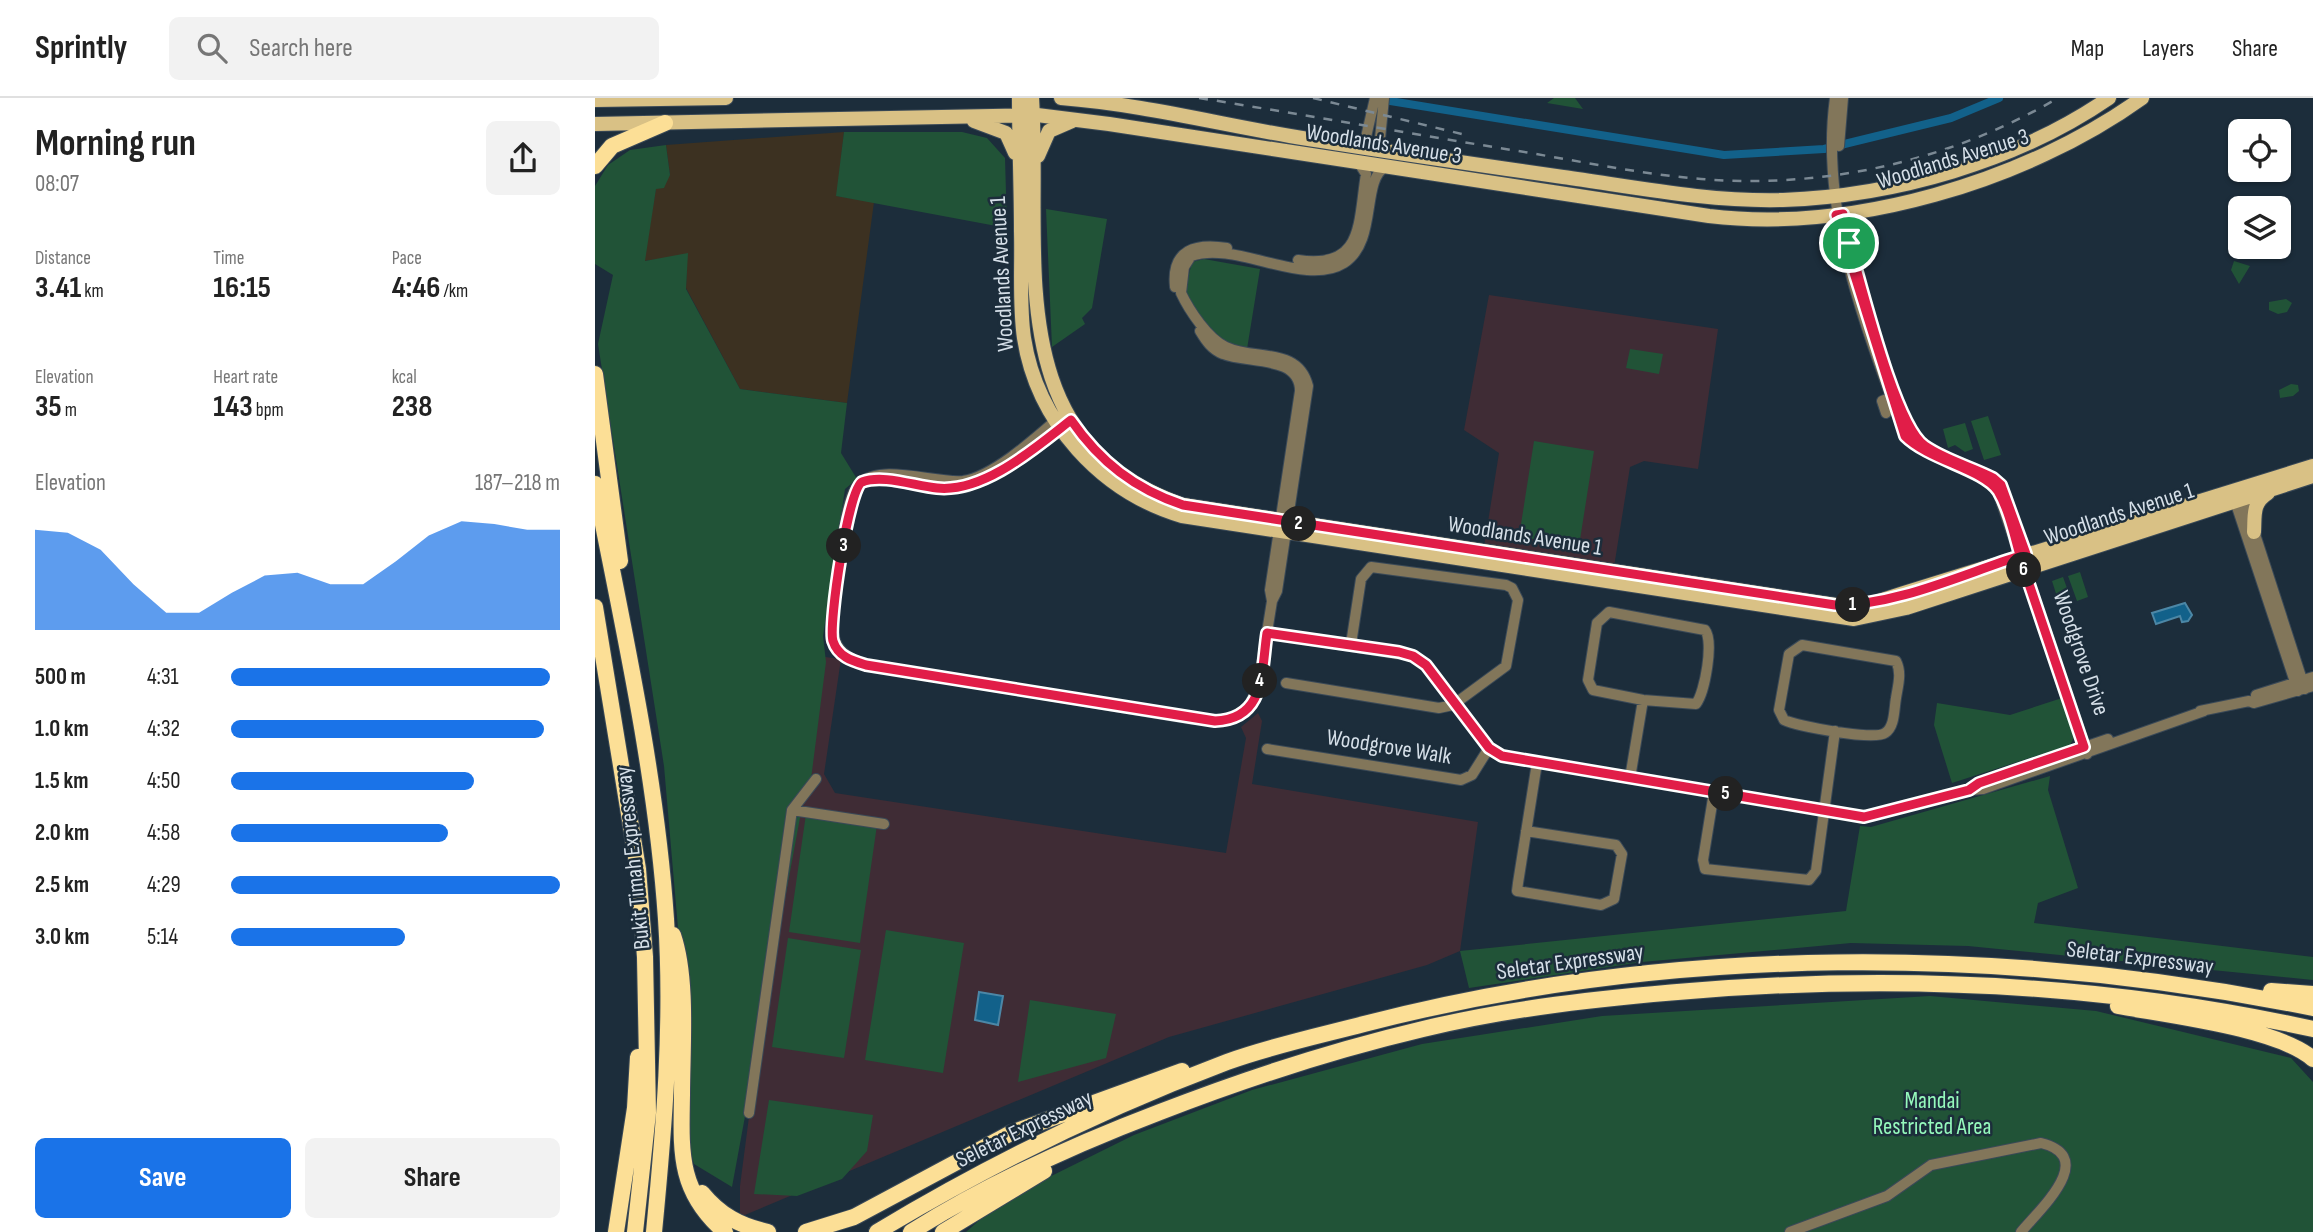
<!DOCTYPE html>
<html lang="en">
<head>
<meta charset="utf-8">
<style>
  :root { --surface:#fff; --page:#f2f2f2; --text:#222; --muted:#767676; --line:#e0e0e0; --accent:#1a73e8 }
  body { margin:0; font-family:"Sofia Sans Condensed",sans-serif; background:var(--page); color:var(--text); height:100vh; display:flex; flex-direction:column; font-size:26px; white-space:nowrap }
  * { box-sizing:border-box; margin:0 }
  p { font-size:23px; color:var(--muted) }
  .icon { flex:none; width:38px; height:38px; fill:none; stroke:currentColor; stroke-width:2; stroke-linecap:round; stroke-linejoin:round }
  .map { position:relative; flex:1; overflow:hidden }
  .details { display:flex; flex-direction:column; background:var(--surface); width:595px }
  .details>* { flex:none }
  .tools { position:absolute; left:1633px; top:21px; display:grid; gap:14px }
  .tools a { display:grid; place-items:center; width:63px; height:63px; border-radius:10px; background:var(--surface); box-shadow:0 2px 5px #0004; font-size:35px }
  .pin { position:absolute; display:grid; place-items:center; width:60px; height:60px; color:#fff; margin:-30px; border:4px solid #fff; border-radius:50%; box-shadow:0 2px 7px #0007 }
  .km { position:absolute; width:35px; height:35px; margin:-18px; border-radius:50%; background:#222; color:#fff; font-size:19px; line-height:35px; text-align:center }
  .round { display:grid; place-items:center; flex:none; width:74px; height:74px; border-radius:10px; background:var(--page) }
  .overview { display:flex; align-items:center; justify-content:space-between; height:119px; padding:0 35px }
  h1 { font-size:38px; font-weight:700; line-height:52px }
  .stats { display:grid; grid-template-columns:repeat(3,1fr); gap:10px; height:119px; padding:7px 35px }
  .stats div { display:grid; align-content:center }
  .stats b { font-size:30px; font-weight:700 }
  .stats small { font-size:19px; font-weight:400 }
  .stats p { font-size:19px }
  .chart { height:196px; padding:14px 35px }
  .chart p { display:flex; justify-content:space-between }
  .chart svg { width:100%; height:126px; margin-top:7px; fill:var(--accent); opacity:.7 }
  .action { display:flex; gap:14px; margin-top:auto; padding:14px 35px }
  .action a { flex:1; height:80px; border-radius:10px; background:var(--accent); color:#fff; font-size:28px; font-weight:700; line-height:80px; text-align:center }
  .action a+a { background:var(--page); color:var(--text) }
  ul { padding:0 35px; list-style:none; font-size:23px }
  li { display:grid; grid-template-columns:112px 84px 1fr; align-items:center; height:52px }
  li i { height:18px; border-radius:9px; background:var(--accent) }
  header { display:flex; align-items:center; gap:42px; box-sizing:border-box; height:98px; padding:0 35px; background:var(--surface); border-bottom:2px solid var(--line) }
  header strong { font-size:33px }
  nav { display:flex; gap:38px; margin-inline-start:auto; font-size:24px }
  .search { width:490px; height:63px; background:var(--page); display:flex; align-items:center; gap:18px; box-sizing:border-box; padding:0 24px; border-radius:10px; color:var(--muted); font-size:26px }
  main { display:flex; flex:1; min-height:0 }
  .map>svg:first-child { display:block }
</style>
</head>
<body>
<header>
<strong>Sprintly</strong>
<div class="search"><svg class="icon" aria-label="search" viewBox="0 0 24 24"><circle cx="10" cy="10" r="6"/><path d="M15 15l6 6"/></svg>Search here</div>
<nav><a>Map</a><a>Layers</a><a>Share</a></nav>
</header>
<main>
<section class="details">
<div class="overview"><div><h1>Morning run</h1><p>08:07</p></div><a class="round"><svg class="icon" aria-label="share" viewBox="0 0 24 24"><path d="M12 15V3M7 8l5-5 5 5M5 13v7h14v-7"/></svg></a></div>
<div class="stats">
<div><p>Distance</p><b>3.41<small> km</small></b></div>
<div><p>Time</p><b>16:15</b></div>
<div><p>Pace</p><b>4:46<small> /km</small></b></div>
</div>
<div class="stats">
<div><p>Elevation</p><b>35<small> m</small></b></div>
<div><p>Heart rate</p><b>143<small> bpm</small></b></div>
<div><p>kcal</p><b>238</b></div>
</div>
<div class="chart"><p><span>Elevation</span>187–218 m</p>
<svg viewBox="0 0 160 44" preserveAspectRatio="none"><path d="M0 44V9L10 10L20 16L30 28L40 38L50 38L60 31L70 25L80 24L90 28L100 28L110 20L120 11L130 6L140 7L150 9L160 9V44z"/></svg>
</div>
<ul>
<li><b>500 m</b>4:31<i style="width:97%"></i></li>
<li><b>1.0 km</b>4:32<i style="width:95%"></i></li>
<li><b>1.5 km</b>4:50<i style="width:74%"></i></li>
<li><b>2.0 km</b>4:58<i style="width:66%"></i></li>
<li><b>2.5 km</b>4:29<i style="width:100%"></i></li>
<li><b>3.0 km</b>5:14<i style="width:53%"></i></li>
</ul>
<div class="action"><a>Save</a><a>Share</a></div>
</section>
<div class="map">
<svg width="1718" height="1134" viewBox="0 0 1718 1134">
  <rect width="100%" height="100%" fill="#1c2d3b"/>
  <path fill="#3c3121" d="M249,34l-7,64 37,6 -27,201 -107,-14 -54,-101 1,-33 -43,6 12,-73 14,-13 -4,-30z"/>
  <path fill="#3f2c35" d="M894,197l229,34 -20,140 -54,-8 -14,6 -16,100 -130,-20 15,-94 -35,-23z
    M214,557l32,4 -17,115 11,19 391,60 20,-115 -5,-11 17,-14 4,8 -10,63 226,38 -18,129 -33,14 -258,72 -429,180v-31z"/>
  <path fill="#215337" d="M959,0h21l8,11 -36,-6z
    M249,34h118l25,6 18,20 2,70 -171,-32z
    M71,47l4,30 -6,13 -8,1 -11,72 43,-8 -2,36 54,100 107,14 -6,50 16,26 -12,10 -22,147 3,26 -16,125 -6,9 -72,391 -38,-23 -10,-35 1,-120 -21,-243 -66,-422 15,-69 -18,-11v-78l13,-21 22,-15z
    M451,111l61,10 -15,89 -10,10 3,6 -33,23z
    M609,161l56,10 -13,80 -27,-7 -36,-48 8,-32z
    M1639,163l16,5 -11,18 -8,-14z
    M1691,201l6,4 -5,9 -9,2 -9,-4v-8z
    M1035,251l33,5 -4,20 -33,-6z
    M1696,286l7,1 1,6 -6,5 -13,2 -1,-8z
    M1393,318l13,39 -17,5 -13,-39z
    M1370,325l8,26 -8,3 -10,-7 -7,3 -5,-19z
    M939,343l60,10 -15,95 -60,-9z
    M1485,474l8,25 -11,4 -9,-25z
    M1468,479l9,25 -12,4 -8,-25z
    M1467,600l13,38 -5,9 -118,38 -18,-58 3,-22 73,12z
    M1455,678l-2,14 30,98 -40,15 -4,20 279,34v23l-345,-34 -117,-3 -209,19 -173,26 -9,-37 386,-40 14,-85 11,1z
    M211,716l71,11 -17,118 -71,-11z
    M291,832l78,13 -21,130 -78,-13z
    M193,840l73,12 -17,108 -72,-11z
    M1335,898l166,15 195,47 22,24v150h-1347l35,-31 133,-66 118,-45 170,-46 180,-28z
    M435,902l86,14 -10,44 -88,24z
    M174,1002l104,15 -6,36 -25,28 -45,17 -43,-2z"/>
  <path fill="#12618a" stroke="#4c87a6" stroke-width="2" d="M1590,505l7,12 -4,6 -6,1 -2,-6 -24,8 -4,-11z
    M384,894l24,4 -5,29 -23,-5z"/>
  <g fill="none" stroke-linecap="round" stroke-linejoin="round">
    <path stroke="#12618a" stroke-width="8" d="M783,1l346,56 100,-6 127,-31 48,-20"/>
    <g stroke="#3a4957" stroke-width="12">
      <path id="minor" d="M789,0l-4,41 7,11
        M1240,0c-16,116 32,230 70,338 26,26 66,28 92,53l90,265
        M760,48l11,-9 9,-39
        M1244,48l4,-48
        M703,162c66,10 60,-37 68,-86l-7,-11
        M580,189c-4,-38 21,-44 52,-39
        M605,233c6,10 12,19 23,23 24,10 77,1 77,37l-30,199 2,11
        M1291,315l-4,-12 10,-4
        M466,318c-23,20 -68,61 -98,65 -29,3 -89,-21 -107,7 -13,20 -18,94 -22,121 -5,31 2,46 32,56l327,54 32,2 21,-9 12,-24 14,-87 5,-10 31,-205c-10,-40 -53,-25 -82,-39 -18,-8 -37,-37 -45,-54l3,-26 7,-11c45,-16 113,32 153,7 34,-22 17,-82 41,-96
        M442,346l34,-24
        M301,384l54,7 17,-2
        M1647,396l63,195
        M1638,397l65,196
        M1014,514l96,18c9,11 0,62 -9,74l-53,-4 -50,-10 -5,-10 9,-57z
        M672,535l146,23 13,9 63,83 13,8 362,61 106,-27 13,-1 221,-78
        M1207,547l94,16c6,12 2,24 0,37 -2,11 -1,29 -11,35 -11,8 -88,-7 -101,-13l-5,-10 10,-56z
        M691,585l153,25 14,-3 53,-39 12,-66 -6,-12 -6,-3 -135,-18 -10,12 -10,65
        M1661,597l57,-18
        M1605,613l49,-10 5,2 59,-17
        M672,651l194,31 11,-5 17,-27
        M1035,680l13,-78
        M1377,690l7,-5 129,-44
        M1119,694l-11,68 2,9 104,11 7,-9 19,-140
        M197,712l92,14
        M931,733l90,14 6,9 -8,45 -13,6 -84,-14 1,-8 19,-120
        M154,1015l43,-303 24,-31
        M1195,1134l97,-36 44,-31 110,-22c57,14 0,65 -20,89"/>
    </g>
    <g stroke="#3a4957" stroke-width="16">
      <path id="major" d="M424,0c0,45 2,89 2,133 1,35 -2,73 3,107 13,84 77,154 158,178l672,103 52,-11 407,-132
        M437,0c10,155 -36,343 151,407l652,100 38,-2 31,-10 409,-127
        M466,0c78,6 153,25 229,38 91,15 182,28 273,41 72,10 146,25 220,23 111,-4 233,-38 326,-102
        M0,2l131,-2
        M379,23l32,12 9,20
        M0,26l442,-9 72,9 600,92c142,17 316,-34 433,-118
        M443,58l11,-25 23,-10
        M1659,434c1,-17 -2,-29 14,-39"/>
    </g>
    <g stroke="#3a4957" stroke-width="18">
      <path id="highway" d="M0,68l17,-20 53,-23
        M0,276l25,187
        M0,386c28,144 61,288 71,435 7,104 -2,210 -12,313
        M0,509l43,262 7,88 3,156 -13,119
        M78,837c15,44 9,113 9,160 -1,57 -4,97 43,137
        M1676,893l42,3
        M1523,908c48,9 160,22 195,53
        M107,1095c18,22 38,33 66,39
        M21,1134l19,-124 3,-51
        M211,1134l48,-15 157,-84 171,-62
        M282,1134c110,-66 230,-125 350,-170 44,-16 91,-26 137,-38 309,-80 637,-79 949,-16
        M316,1134c78,-49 162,-87 249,-120 85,-33 174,-62 263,-83 87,-21 178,-31 267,-38 208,-17 419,-7 623,38
        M348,1134l101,-61"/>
    </g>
    <use href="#minor" stroke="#82765a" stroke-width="10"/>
    <use href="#major" stroke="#d9c185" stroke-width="14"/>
    <use href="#highway" stroke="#fcdf96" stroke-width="16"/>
    <path stroke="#7b8994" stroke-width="2.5" stroke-dasharray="9 9" stroke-linecap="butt" d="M604,0c107,17 213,36 319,53 61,10 122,23 183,28 125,10 249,-18 357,-81
      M718,0l153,37"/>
  </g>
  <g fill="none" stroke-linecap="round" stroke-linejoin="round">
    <g stroke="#fff" stroke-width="14">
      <path id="route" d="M1254,145c12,40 46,183 76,203 20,14 47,21 68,32l8,7 25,69 -6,2c-57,18 -125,50 -185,49l-652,-100c-48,-16 -83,-43 -112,-85 -36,28 -87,73 -134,68 -22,-2 -54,-14 -75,-6 -13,4 -34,143 -29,159 5,16 20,20 33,24l349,56c51,-2 46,-49 52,-88l132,19 14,4 13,9 63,83 13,8 362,61 105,-27 10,-7 105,-36 -60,-178c-8,-25 -13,-56 -26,-78 -15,-22 -69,-31 -93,-55l-69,-221 7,-1 6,29"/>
    </g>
    <use href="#route" stroke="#e11d48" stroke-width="9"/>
  </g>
  <g text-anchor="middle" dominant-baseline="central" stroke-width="5" stroke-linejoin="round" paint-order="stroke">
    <g font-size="23" fill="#d5dfe8" stroke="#1c2d3b">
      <text transform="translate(789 46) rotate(9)">Woodlands Avenue 3</text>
      <text transform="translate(1358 61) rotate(-17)">Woodlands Avenue 3</text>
      <text transform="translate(407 176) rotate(-93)">Woodlands Avenue 1</text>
      <text transform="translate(1524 416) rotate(-18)">Woodlands Avenue 1</text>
      <text transform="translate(930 438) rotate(9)">Woodlands Avenue 1</text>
      <text transform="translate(1486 555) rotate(71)">Woodgrove Drive</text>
      <text transform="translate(794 649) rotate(9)">Woodgrove Walk</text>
      <text transform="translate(38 760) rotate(-96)">Bukit Timah Expressway</text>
      <text transform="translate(1545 860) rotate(7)">Seletar Expressway</text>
      <text transform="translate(975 864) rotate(-8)">Seletar Expressway</text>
      <text transform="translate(429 1031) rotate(-26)">Seletar Expressway</text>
    </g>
    <g font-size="23" fill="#95f9bc" stroke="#1c2d3b">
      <text x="1337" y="1003">Mandai<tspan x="1337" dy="26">Restricted Area</tspan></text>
    </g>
  </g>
</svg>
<div class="tools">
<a><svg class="icon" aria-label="locate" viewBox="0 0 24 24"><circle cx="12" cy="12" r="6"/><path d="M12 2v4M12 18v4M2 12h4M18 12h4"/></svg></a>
<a><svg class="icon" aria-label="layers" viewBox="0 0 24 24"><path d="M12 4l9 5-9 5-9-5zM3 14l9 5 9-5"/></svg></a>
</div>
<div class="pin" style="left:1254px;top:145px;background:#1e9e55"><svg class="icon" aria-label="arrive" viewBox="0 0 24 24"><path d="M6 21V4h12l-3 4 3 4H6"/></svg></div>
<b class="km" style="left:1258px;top:507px">1</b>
<b class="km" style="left:704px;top:426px">2</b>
<b class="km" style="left:249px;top:448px">3</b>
<b class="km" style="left:665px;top:583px">4</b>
<b class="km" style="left:1131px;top:696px">5</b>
<b class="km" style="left:1429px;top:472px">6</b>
</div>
</main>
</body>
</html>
